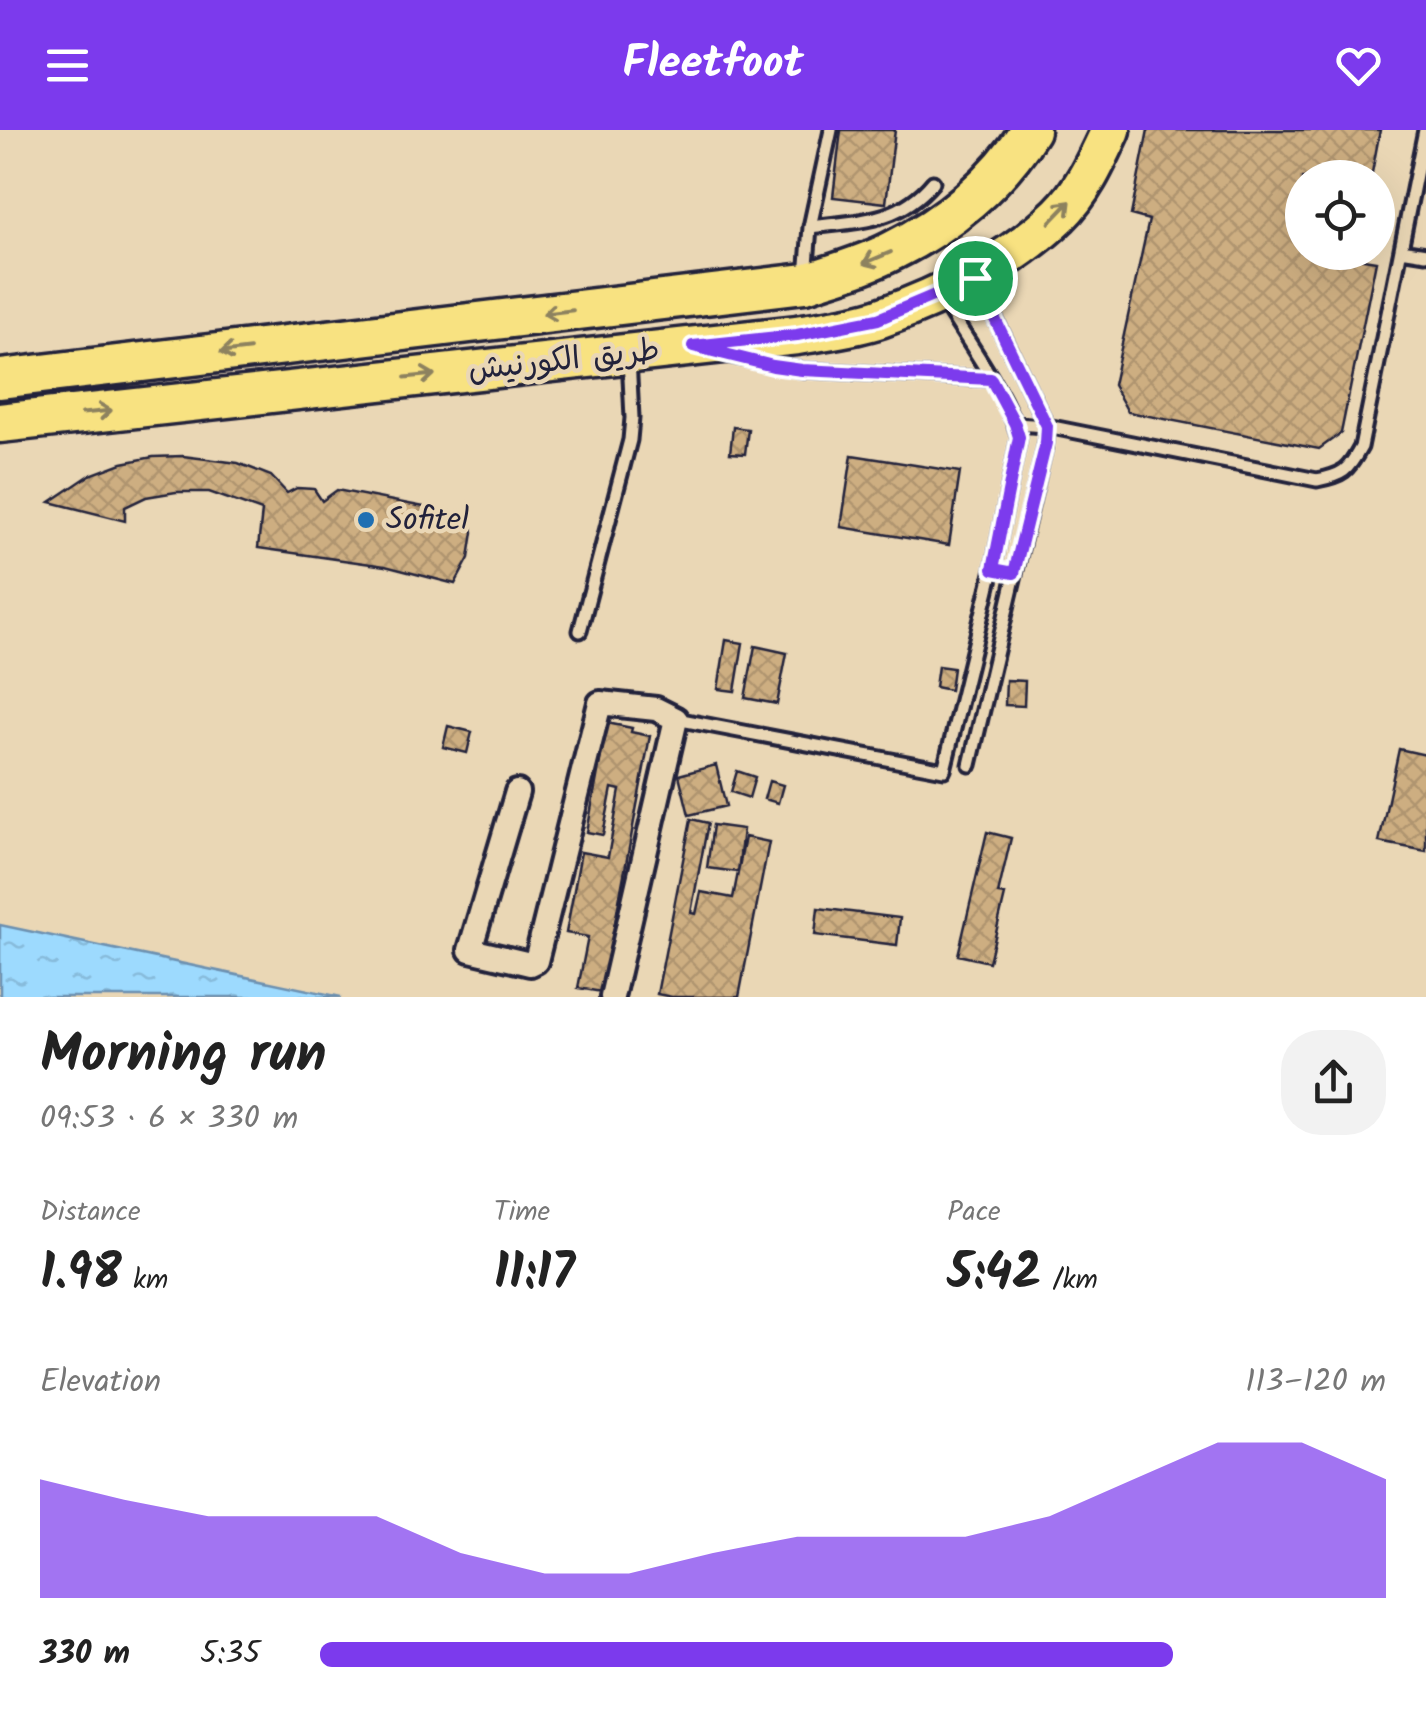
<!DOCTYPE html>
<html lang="en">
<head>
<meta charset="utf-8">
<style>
  :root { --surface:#fff; --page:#f2f2f2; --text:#222; --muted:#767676; --accent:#7c3aed }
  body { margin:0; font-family:Kalam,"Playpen Sans Arabic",sans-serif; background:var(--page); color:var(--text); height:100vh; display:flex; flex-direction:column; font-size:38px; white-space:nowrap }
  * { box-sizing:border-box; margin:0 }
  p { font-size:32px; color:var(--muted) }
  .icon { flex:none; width:55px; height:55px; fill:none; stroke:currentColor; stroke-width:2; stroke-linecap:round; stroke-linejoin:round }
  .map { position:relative; height:867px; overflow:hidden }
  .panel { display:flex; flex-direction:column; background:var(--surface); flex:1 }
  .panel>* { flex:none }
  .fabs { position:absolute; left:1285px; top:30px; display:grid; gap:20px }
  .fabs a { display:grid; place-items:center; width:110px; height:110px; border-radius:50%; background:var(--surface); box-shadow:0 10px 40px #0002; font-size:50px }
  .pin { position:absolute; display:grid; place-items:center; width:85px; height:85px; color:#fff; margin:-42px; border:5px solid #fff; border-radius:50%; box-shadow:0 2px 10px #0007 }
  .round { display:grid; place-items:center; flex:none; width:105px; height:105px; border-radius:40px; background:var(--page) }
  .headline { display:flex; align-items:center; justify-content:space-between; height:170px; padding:0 40px }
  h1 { font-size:55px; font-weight:600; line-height:75px }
  .figures { display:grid; grid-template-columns:repeat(3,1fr); gap:15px; height:170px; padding:10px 40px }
  .figures div { display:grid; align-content:center }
  .figures b { font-size:50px; font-weight:600 }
  .figures small { font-size:28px; font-weight:400 }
  .figures p { font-size:28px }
  .chart { height:280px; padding:20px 40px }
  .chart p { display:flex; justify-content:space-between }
  .chart svg { width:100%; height:180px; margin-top:10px; fill:var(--accent); opacity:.7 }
  ul { padding:0 40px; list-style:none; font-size:32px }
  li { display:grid; grid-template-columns:160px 120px 1fr; align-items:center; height:75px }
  li i { height:25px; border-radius:12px; background:var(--accent) }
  header { display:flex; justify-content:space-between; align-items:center; height:130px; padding:0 40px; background:var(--accent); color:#fff; font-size:45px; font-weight:600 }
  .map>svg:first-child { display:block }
</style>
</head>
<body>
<header><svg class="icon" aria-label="menu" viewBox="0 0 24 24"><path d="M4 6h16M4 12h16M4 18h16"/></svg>Fleetfoot<svg class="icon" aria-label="heart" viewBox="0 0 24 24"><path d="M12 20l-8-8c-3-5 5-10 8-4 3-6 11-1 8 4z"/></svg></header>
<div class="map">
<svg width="1426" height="867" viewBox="0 0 1426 867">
  <defs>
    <pattern id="water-ripples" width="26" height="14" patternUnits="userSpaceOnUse" patternTransform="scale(2.5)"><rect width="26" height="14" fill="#9ddafe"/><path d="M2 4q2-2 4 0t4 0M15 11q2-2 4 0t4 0" fill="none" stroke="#87bbdb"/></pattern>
    <pattern id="building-cross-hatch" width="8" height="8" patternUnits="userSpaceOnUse" patternTransform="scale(2.5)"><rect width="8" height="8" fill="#cdae81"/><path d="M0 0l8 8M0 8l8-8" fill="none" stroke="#b09570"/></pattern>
  </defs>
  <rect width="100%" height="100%" fill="#ead7b5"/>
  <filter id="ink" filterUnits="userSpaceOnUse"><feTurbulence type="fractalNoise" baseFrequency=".01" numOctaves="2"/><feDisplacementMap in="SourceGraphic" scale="20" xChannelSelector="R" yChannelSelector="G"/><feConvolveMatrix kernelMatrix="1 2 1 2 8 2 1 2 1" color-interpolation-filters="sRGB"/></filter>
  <g filter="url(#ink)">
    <path fill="url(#water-ripples)" stroke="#6c90b0" stroke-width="2.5" d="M0,795l341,72h-341z"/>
    <path fill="url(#building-cross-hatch)" stroke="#22223b" stroke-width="2.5" d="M841,0h54l-9,73 -53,-6z
      M1148,0h232l-9,48h-69v74h56l-1,6 19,3 -35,172 -22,16 -191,-37 -15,-27 36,-165 -18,-5z
      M733,297l15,2 -3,25 -15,-1z
      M852,325l108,17 -11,73 -108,-18z
      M183,326l55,7 33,13 16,17 10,-5 17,1 8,12 15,-11 128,25 5,3 3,14 -4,26 -14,26 -70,-18 -127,-18 4,-37 -53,-19h-33l-30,5 -21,10v14l-75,-19 40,-27 32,-12 31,-6z
      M726,510l17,3 -8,48 -17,-2z
      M755,516l32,7 -10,51 -32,-6z
      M938,536l15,2 -3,22 -15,-3z
      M1006,550l19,1 -1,25 -19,-1z
      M607,593l25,5 -1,4 19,4 -48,256 -24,-4 10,-51 -22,-4 15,-81 27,5 12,-67 -8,-2 -9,47 -16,-3z
      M448,596l24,6 -5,21 -24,-6z
      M1399,619l27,6v96l-47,-9z
      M716,635l10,41 -37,9 -10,-40z
      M737,641l18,6 -6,21 -18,-6z
      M769,651l14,4 -5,18 -14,-4z
      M691,689l17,4 -17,90 5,1 5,-22 32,6 12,-61 24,5 -30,155h-67l-15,-3z
      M713,695l30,4 -5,43 -31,-4z
      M987,702l24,6 -13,56 7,1 -16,67 -31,-7z
      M818,778l82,10 -3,27 -82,-10z"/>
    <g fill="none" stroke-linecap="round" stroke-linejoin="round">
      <g stroke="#22223b" stroke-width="19">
        <path id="lane" d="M831,0l-21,97c48,-6 89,-4 123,-45
          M1401,120l25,4
          M806,147l4,-50
          M731,226l71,14 189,9
          M1015,294l32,2 270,54c26,-5 31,-9 44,-33l64,-317
          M580,501l50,-191 2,-22 -3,-60
          M676,589l268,51 49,-201 26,-132c-13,-44 -52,-96 -76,-136
          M970,635l76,-322 1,-17 -71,-147"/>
      </g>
      <g stroke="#22223b" stroke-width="30">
        <path id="street" d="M517,662l-47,158 60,14 6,-3 64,-258 56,6 20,10 -64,278"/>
      </g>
      <g stroke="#22223b" stroke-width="45">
        <path id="primary" d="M0,249l805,-96c30,-10 60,-18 87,-32 55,-27 106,-69 138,-121
          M0,293l797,-88c27,-5 57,-8 83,-17 63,-22 130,-56 179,-103 24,-23 38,-55 52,-85"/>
      </g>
      <use href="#lane" stroke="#ead7b5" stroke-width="11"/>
      <use href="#street" stroke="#ead7b5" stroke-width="22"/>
      <use href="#primary" stroke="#f8e281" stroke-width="38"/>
    </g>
    <defs><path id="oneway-shaft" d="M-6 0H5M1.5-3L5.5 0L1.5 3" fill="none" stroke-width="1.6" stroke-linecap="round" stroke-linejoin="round" transform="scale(2.5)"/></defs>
    <g stroke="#8d825e">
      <use href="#oneway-shaft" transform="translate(1060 82) rotate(-46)"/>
      <use href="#oneway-shaft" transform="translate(877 128) rotate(157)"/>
      <use href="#oneway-shaft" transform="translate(558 182) rotate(173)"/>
      <use href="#oneway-shaft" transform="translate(235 221) rotate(173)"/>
      <use href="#oneway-shaft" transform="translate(420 246) rotate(-6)"/>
      <use href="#oneway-shaft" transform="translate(97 282) rotate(-6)"/>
    </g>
  </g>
  <g fill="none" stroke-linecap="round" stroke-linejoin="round" filter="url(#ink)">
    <g stroke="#fff" stroke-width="20">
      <path id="route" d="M975,148l72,148 -1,17 -32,130 -21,-4 26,-132 -4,-13 -24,-45 -189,-9 -29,-4 -80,-20 104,-11 81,-16z"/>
    </g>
    <use href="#route" stroke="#7c3aed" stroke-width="12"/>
  </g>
  <circle fill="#1f6fb2" stroke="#ead7b5" stroke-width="4" cx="366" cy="390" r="10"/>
  <g text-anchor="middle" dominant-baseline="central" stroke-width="9" stroke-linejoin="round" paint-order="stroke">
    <g font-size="32" fill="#22223b" stroke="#ead7b5">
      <text transform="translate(564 231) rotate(-6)">طريق الكورنيش</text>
    </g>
    <g font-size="32" fill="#22223b" stroke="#ead7b5" text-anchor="start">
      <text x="386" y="390">Sofitel</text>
    </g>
  </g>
</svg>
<div class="fabs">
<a><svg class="icon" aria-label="locate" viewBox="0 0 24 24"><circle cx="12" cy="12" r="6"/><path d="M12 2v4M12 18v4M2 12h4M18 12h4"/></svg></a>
</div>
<div class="pin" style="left:975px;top:148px;background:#1e9e55"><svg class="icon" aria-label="arrive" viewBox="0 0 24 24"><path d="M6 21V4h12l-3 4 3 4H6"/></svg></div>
</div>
<section class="panel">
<div class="headline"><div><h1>Morning run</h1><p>09:53 · 6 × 330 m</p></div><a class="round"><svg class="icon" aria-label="share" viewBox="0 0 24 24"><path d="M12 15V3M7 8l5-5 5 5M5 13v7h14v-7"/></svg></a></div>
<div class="figures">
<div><p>Distance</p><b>1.98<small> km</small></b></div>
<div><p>Time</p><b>11:17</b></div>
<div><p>Pace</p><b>5:42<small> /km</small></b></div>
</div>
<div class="chart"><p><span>Elevation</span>113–120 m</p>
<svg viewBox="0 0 160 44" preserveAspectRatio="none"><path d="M0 44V15L10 20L20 24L30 24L40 24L50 33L60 38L70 38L80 33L90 29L100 29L110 29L120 24L130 15L140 6L150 6L160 15V44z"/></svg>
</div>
<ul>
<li><b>330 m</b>5:35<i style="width:80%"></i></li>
</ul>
</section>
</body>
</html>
